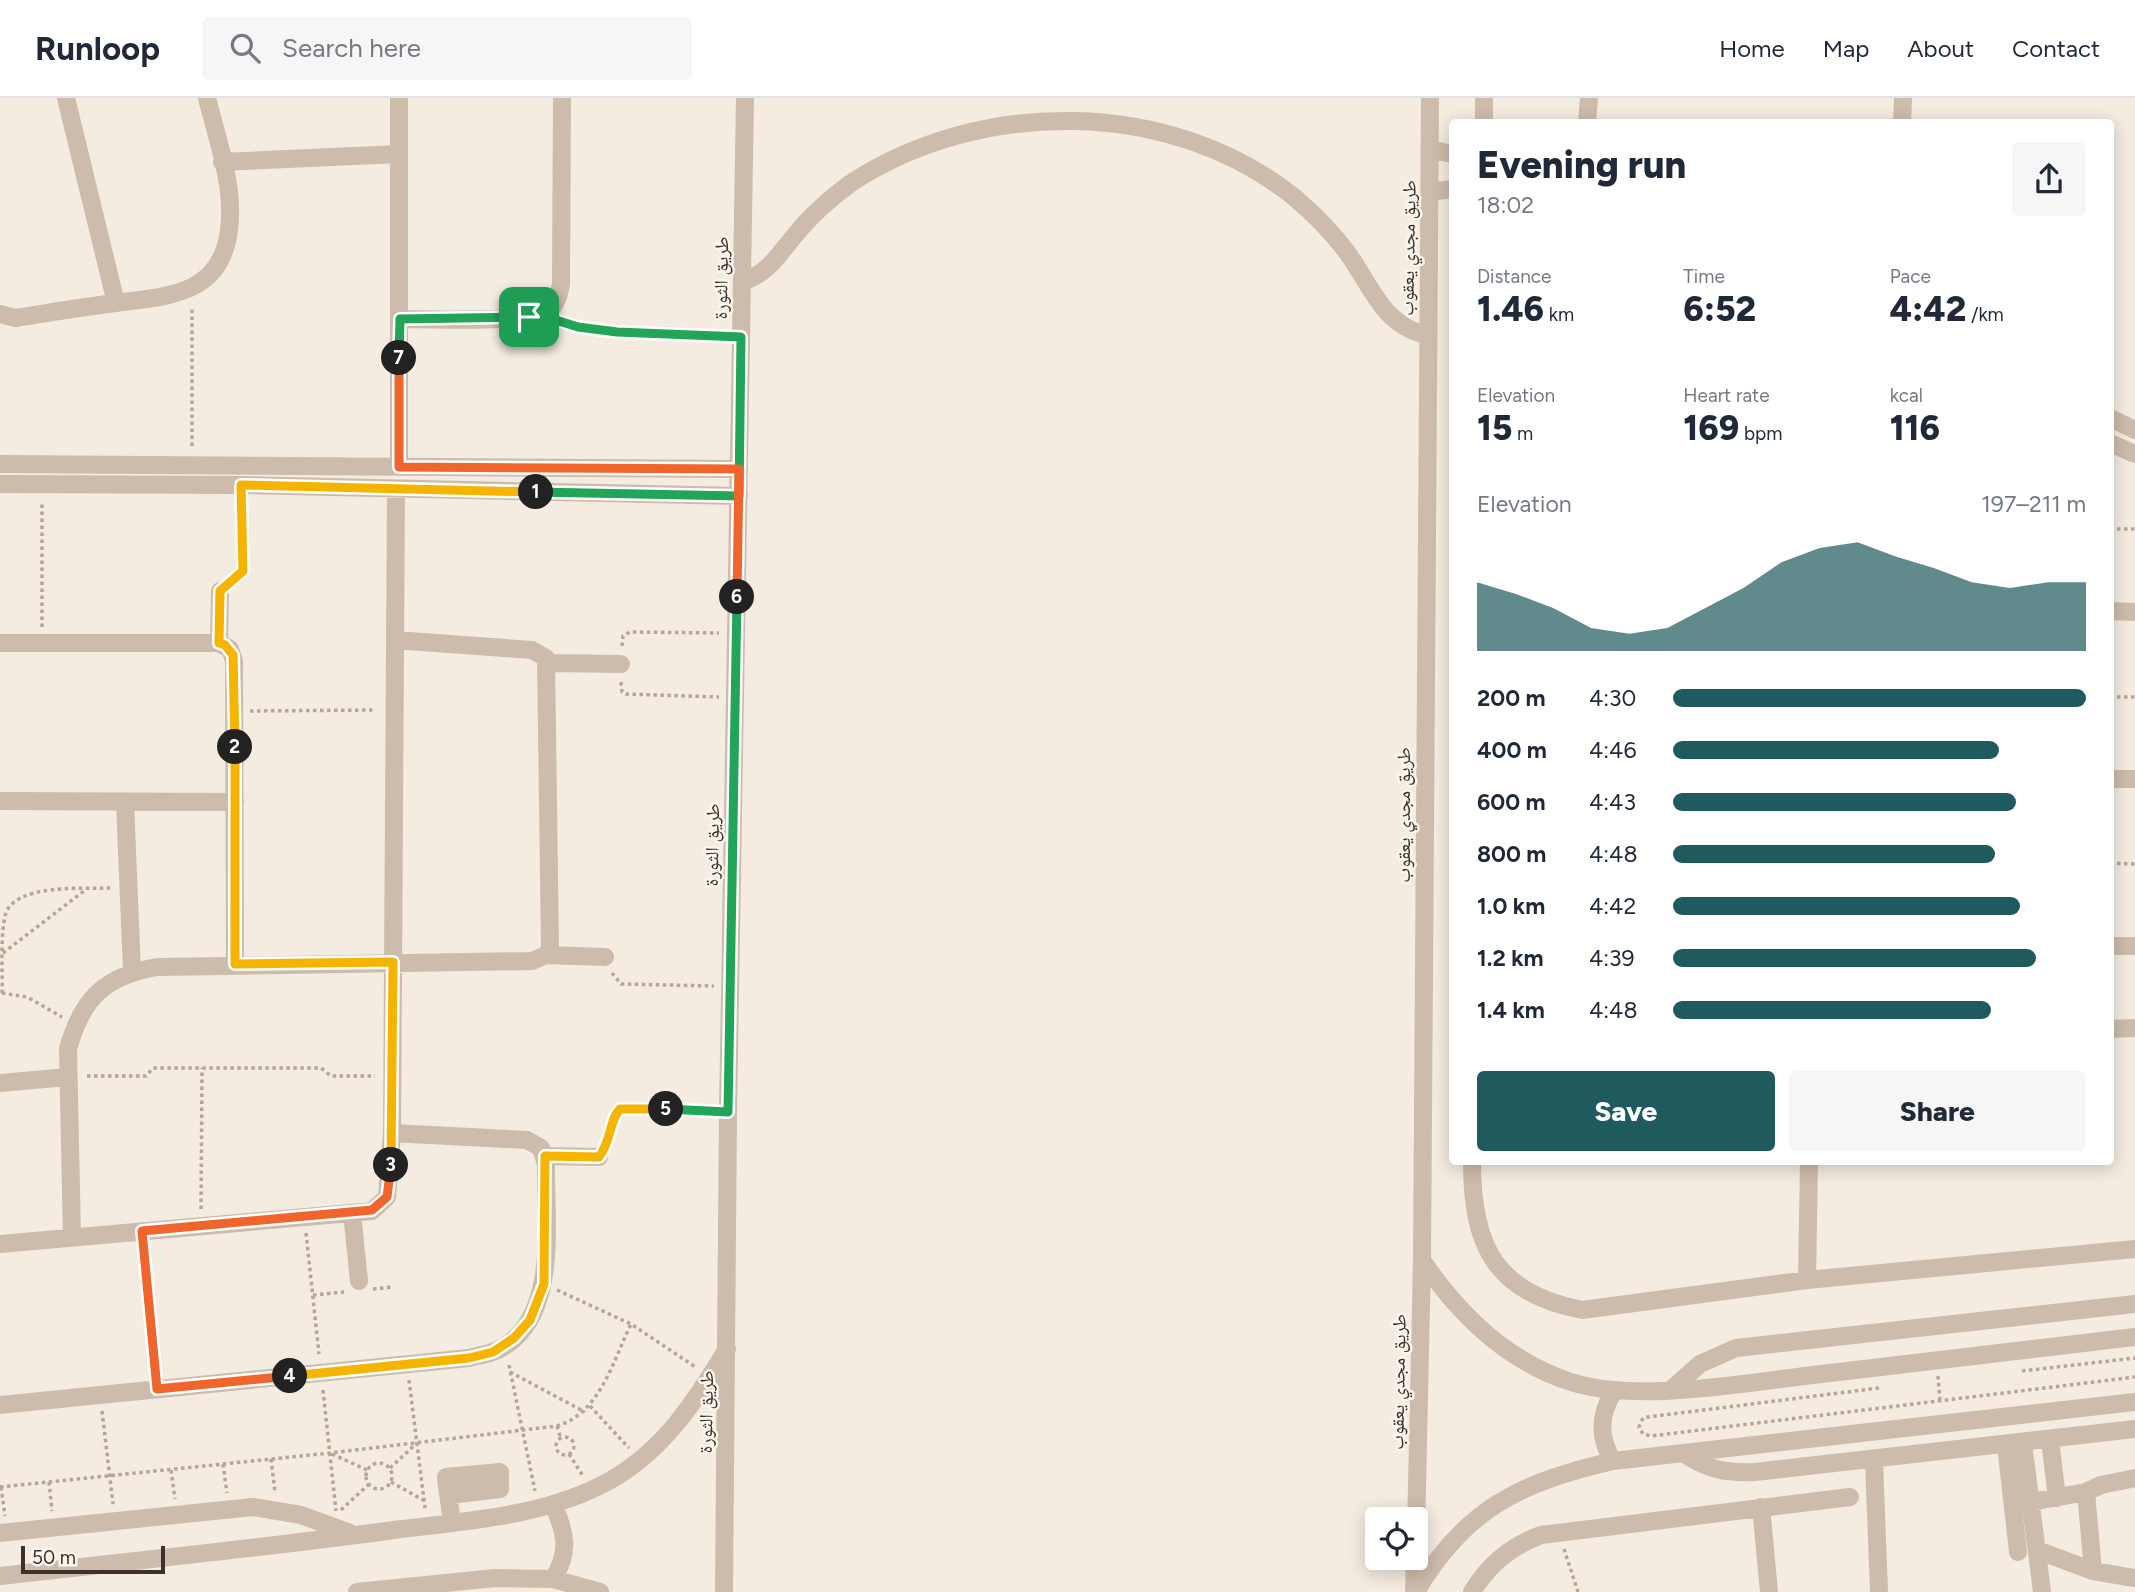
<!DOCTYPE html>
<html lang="en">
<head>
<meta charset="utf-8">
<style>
  :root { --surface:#fff; --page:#f6f6f7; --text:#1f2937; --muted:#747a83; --line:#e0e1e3; --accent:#1f5a5e }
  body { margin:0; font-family:Figtree,"Noto Naskh Arabic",sans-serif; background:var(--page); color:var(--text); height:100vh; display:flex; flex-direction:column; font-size:26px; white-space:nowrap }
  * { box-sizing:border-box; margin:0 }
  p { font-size:23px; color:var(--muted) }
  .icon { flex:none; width:38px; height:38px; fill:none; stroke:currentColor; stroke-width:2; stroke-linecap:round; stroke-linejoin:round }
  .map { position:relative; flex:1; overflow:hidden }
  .side { position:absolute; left:1449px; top:21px; width:665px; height:1046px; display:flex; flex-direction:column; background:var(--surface); border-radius:7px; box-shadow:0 4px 18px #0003 }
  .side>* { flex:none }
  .controls { position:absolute; left:1365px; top:1409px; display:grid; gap:14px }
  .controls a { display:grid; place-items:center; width:63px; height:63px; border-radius:7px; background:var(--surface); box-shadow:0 4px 18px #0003; font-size:35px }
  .scale { position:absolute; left:21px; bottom:18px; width:144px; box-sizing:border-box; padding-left:7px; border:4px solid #3b302b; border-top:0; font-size:19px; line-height:24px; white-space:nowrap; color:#3b302b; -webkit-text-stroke:5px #fbf5ee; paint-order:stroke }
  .pin { position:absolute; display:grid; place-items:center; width:60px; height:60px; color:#fff; margin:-30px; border-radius:14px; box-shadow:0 4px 10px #0006 }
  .km { position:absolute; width:35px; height:35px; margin:-18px; border-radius:50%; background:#222; color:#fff; font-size:19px; line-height:35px; text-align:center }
  .round { display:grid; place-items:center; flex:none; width:74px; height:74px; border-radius:7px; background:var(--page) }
  .head { display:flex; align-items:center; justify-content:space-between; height:119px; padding:0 28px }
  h1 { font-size:38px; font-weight:800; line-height:52px }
  .stats { display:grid; grid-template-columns:repeat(3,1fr); gap:10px; height:119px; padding:7px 28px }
  .stats div { display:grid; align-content:center }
  .stats b { font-size:35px; font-weight:800 }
  .stats small { font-size:19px; font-weight:400 }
  .stats p { font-size:19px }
  .chart { height:196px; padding:14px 28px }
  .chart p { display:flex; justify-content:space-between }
  .chart svg { width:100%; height:126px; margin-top:7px; fill:var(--accent); opacity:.7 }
  .cta { display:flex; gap:14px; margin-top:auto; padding:14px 28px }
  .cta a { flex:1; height:80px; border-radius:7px; background:var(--accent); color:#fff; font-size:28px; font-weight:800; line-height:80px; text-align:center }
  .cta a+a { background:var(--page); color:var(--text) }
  ul { padding:0 28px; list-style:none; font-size:23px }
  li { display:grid; grid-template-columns:112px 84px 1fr; align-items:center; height:52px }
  li i { height:18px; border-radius:9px; background:var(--accent) }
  header { display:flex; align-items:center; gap:42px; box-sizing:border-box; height:98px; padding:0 35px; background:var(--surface); border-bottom:2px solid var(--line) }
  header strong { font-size:33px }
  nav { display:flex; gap:38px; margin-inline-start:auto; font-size:24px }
  .search { width:490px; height:63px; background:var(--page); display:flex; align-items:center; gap:18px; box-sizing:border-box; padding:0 24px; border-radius:7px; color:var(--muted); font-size:26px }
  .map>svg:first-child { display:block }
</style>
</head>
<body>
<header>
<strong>Runloop</strong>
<div class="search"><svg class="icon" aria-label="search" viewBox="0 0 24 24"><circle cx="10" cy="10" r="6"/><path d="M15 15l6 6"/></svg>Search here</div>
<nav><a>Home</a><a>Map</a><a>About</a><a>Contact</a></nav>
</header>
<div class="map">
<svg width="2135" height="1494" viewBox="0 0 2135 1494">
  <rect width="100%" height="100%" fill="#f4ebe1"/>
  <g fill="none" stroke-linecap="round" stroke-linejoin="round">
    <path stroke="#b9a596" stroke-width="3.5" stroke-dasharray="3.5 3.5" stroke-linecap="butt" d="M563,224l54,10 108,4
      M192,348v-139
      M2110,431h25
      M233,483l10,-10 -2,-68
      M42,529v-125
      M622,548l1,-10 7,-4 89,1
      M621,584l1,10 4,2 93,3
      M2110,599h25
      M250,613l126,-1
      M2110,765l25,1
      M3,855l81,-62
      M612,875l9,11 93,2
      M2,895c1,-24 -2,-53 3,-77 8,-33 78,-27 105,-28
      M2,895l25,4 35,20
      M87,978h59l7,-8h168l10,8h44
      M608,1045l5,-23 7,-11 91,2
      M201,1111l1,-141
      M306,1135l13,121
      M143,1149l12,125
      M373,1191l19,-2
      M557,1192l74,34 66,44
      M313,1197l31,-3
      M509,1267l26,126
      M2022,1273l113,-13
      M510,1274l75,40
      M1938,1278l2,24
      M409,1282l16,128
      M1879,1290l-231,29 -5,1 -4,9 4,7 8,2 484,-59
      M323,1292l13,121
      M590,1308l39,42
      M102,1313l11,93
      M557,1328l4,13
      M556 1348a9 9 0 1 1 18 0a9 9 0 1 1-18 0Z
      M332,1356l35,16
      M569,1356l14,22
      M271,1361l4,33
      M366 1378a13 13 0 1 1 26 0a13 13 0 1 1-26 0Z
      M223,1366l4,29
      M390,1370l27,-25
      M171,1372l4,29
      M49,1384l3,29
      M391,1384l34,19
      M0,1389l330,-34 227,-27c43,-13 56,-65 74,-102
      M1,1389l4,29
      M341,1412l28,-26
      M1564,1451l14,43"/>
    <path stroke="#cdbbac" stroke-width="18" d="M66,0l50,205
      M399,0v369
      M1484,0v24
      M1587,24l2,-24
      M1902,24l1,-24
      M1430,51l22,5
      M222,64l177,-8
      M1430,94l22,-3
      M742,184c27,-9 36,-27 54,-48 15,-19 35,-36 55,-51 130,-85 319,-85 443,14 19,16 37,34 52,54 25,33 36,75 81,84
      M0,216l15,4c33,-5 67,-11 100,-15 52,-7 106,-7 114,-73 6,-43 -12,-91 -22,-132
      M400,221c27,0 134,5 151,-10 7,-7 8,-16 10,-25l1,-186
      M2110,320l25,12
      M2110,345l25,11
      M0,366l739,5
      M0,386l241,1 498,11
      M2110,513l25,1
      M0,545h219l11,6 4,12 1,303
      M219,545l1,-52
      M547,565l74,1
      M2110,681h25
      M0,703l235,1
      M125,704l7,170
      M2110,848h25
      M546,857l59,2
      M2110,931l25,-1
      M0,985l67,-6
      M545,1058l54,1
      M1472,1064c0,84 23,131 110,148l225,-30 328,-31
      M352,1115l7,68
      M72,1140l-4,-189c14,-51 37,-73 89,-82l375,-6 14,-6 4,-7 -4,-290 -14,-8 -137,-10
      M0,1146l362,-32 10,-1 15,-14 5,-64 4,-644
      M1422,1162c37,55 84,101 149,122 65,21 173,1 242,-7 107,-13 215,-25 322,-38
      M1807,1182l2,-118
      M1673,1290l27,-24 36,-16 399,-44
      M0,1307l469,-47c12,-3 26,-5 36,-12 54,-35 40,-125 41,-182l-5,-16 -14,-8 -135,-7
      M2050,1342l7,58
      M2023,1345l19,149
      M2006,1347l12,107
      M1683,1355c24,17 43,20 72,19l380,-43
      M1874,1362l5,132
      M1613,1363c-15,-24 -14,-46 1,-70
      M2086,1394l7,79
      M449,1397l51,-6v-17l-54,5v2l6,43
      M2031,1404l55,-10 15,-7 34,-7
      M553,1407c13,27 17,48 0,74
      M1761,1409l8,85
      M0,1435l253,-26 48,8 49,18
      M1416,1435l6,-273 8,-1162
      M2037,1452l56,21 42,7
      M0,1478c131,-15 263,-28 394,-46 71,-9 150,-13 215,-49 54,-30 86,-79 118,-132
      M357,1494l138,-14 58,1 47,13
      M724,1494l4,-480 17,-1014
      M1414,1494l1,-34
      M1416,1494c49,-84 106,-110 197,-131l522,-59
      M1472,1494c17,-28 38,-45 69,-57l309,-38"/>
  </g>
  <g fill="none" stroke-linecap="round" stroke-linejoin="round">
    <g stroke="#fff" stroke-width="14">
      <path id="split-1" d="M529,219l11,-2 38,12 39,5 124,5 -2,159 -203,-4"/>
    </g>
    <g stroke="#fff" stroke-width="14">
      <path id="split-2" d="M235,649l-2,-92 -8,-10 -6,-2 1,-52 23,-20 -2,-86 295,7"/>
    </g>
    <g stroke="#fff" stroke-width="14">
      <path id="split-3" d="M235,649v217l158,-2 -2,203"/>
    </g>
    <g stroke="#fff" stroke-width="14">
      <path id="split-4" d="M290,1278l-133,13 -15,-158 230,-21 15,-13 4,-32"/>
    </g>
    <g stroke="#fff" stroke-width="14">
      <path id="split-5" d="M290,1278l179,-18 24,-6 21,-14 16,-18 14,-36 1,-128 54,1c13,-17 10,-37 21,-48h46"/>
    </g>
    <g stroke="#fff" stroke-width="14">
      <path id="split-6" d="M666,1011l62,3 9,-515"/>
    </g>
    <g stroke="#fff" stroke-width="14">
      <path id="split-7" d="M399,260v109l340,2 -2,128"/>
    </g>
    <g stroke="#fff" stroke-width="14">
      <path id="split-8" d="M399,260l1,-39 129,-2"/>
    </g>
    <use href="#split-1" stroke="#22a559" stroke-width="9"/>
    <use href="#split-2" stroke="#f5b400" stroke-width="9"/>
    <use href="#split-3" stroke="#f5b400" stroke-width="9"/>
    <use href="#split-4" stroke="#f0652b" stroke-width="9"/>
    <use href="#split-5" stroke="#f5b400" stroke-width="9"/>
    <use href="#split-6" stroke="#22a559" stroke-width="9"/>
    <use href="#split-7" stroke="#f0652b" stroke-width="9"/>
    <use href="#split-8" stroke="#22a559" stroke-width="9"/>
  </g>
  <g text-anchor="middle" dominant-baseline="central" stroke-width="5" stroke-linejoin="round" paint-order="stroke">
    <g font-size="19" fill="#3b302b" stroke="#fbf5ee">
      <text transform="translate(1408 150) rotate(-89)">طريق مجدي يعقوب</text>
      <text transform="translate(721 180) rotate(-89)">طريق الثورة</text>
      <text transform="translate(1403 717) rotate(-90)">طريق مجدي يعقوب</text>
      <text transform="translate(712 747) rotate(-89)">طريق الثورة</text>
      <text transform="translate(1398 1284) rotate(-89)">طريق مجدي يعقوب</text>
      <text transform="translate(706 1314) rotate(-89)">طريق الثورة</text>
    </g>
  </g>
</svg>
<div class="controls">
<a><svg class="icon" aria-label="locate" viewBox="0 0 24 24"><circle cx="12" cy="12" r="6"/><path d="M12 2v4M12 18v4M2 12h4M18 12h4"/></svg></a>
</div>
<div class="scale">50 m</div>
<div class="pin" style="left:529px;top:219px;background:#1e9e55"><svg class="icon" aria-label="arrive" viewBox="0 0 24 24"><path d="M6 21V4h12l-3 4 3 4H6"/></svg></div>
<b class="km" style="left:536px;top:394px">1</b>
<b class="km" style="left:235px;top:649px">2</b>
<b class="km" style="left:391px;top:1067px">3</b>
<b class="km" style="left:290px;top:1278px">4</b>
<b class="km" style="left:666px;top:1011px">5</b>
<b class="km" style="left:737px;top:499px">6</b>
<b class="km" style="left:399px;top:260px">7</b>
<section class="side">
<div class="head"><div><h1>Evening run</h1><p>18:02</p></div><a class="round"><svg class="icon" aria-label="share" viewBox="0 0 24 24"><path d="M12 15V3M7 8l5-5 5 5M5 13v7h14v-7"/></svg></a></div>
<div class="stats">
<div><p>Distance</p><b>1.46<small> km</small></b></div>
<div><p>Time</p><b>6:52</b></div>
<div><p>Pace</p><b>4:42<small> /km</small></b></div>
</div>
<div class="stats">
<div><p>Elevation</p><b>15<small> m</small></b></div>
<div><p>Heart rate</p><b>169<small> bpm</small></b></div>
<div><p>kcal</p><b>116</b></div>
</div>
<div class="chart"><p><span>Elevation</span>197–211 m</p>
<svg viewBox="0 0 160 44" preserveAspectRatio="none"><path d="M0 44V20L10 24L20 29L30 36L40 38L50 36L60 29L70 22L80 13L90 8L100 6L110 11L120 15L130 20L140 22L150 20L160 20V44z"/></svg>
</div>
<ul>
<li><b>200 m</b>4:30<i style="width:100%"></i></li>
<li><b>400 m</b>4:46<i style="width:79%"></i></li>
<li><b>600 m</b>4:43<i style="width:83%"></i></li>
<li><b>800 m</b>4:48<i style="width:78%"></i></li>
<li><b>1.0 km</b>4:42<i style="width:84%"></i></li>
<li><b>1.2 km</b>4:39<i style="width:88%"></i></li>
<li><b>1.4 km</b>4:48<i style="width:77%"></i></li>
</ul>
<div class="cta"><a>Save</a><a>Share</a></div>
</section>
</div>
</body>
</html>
